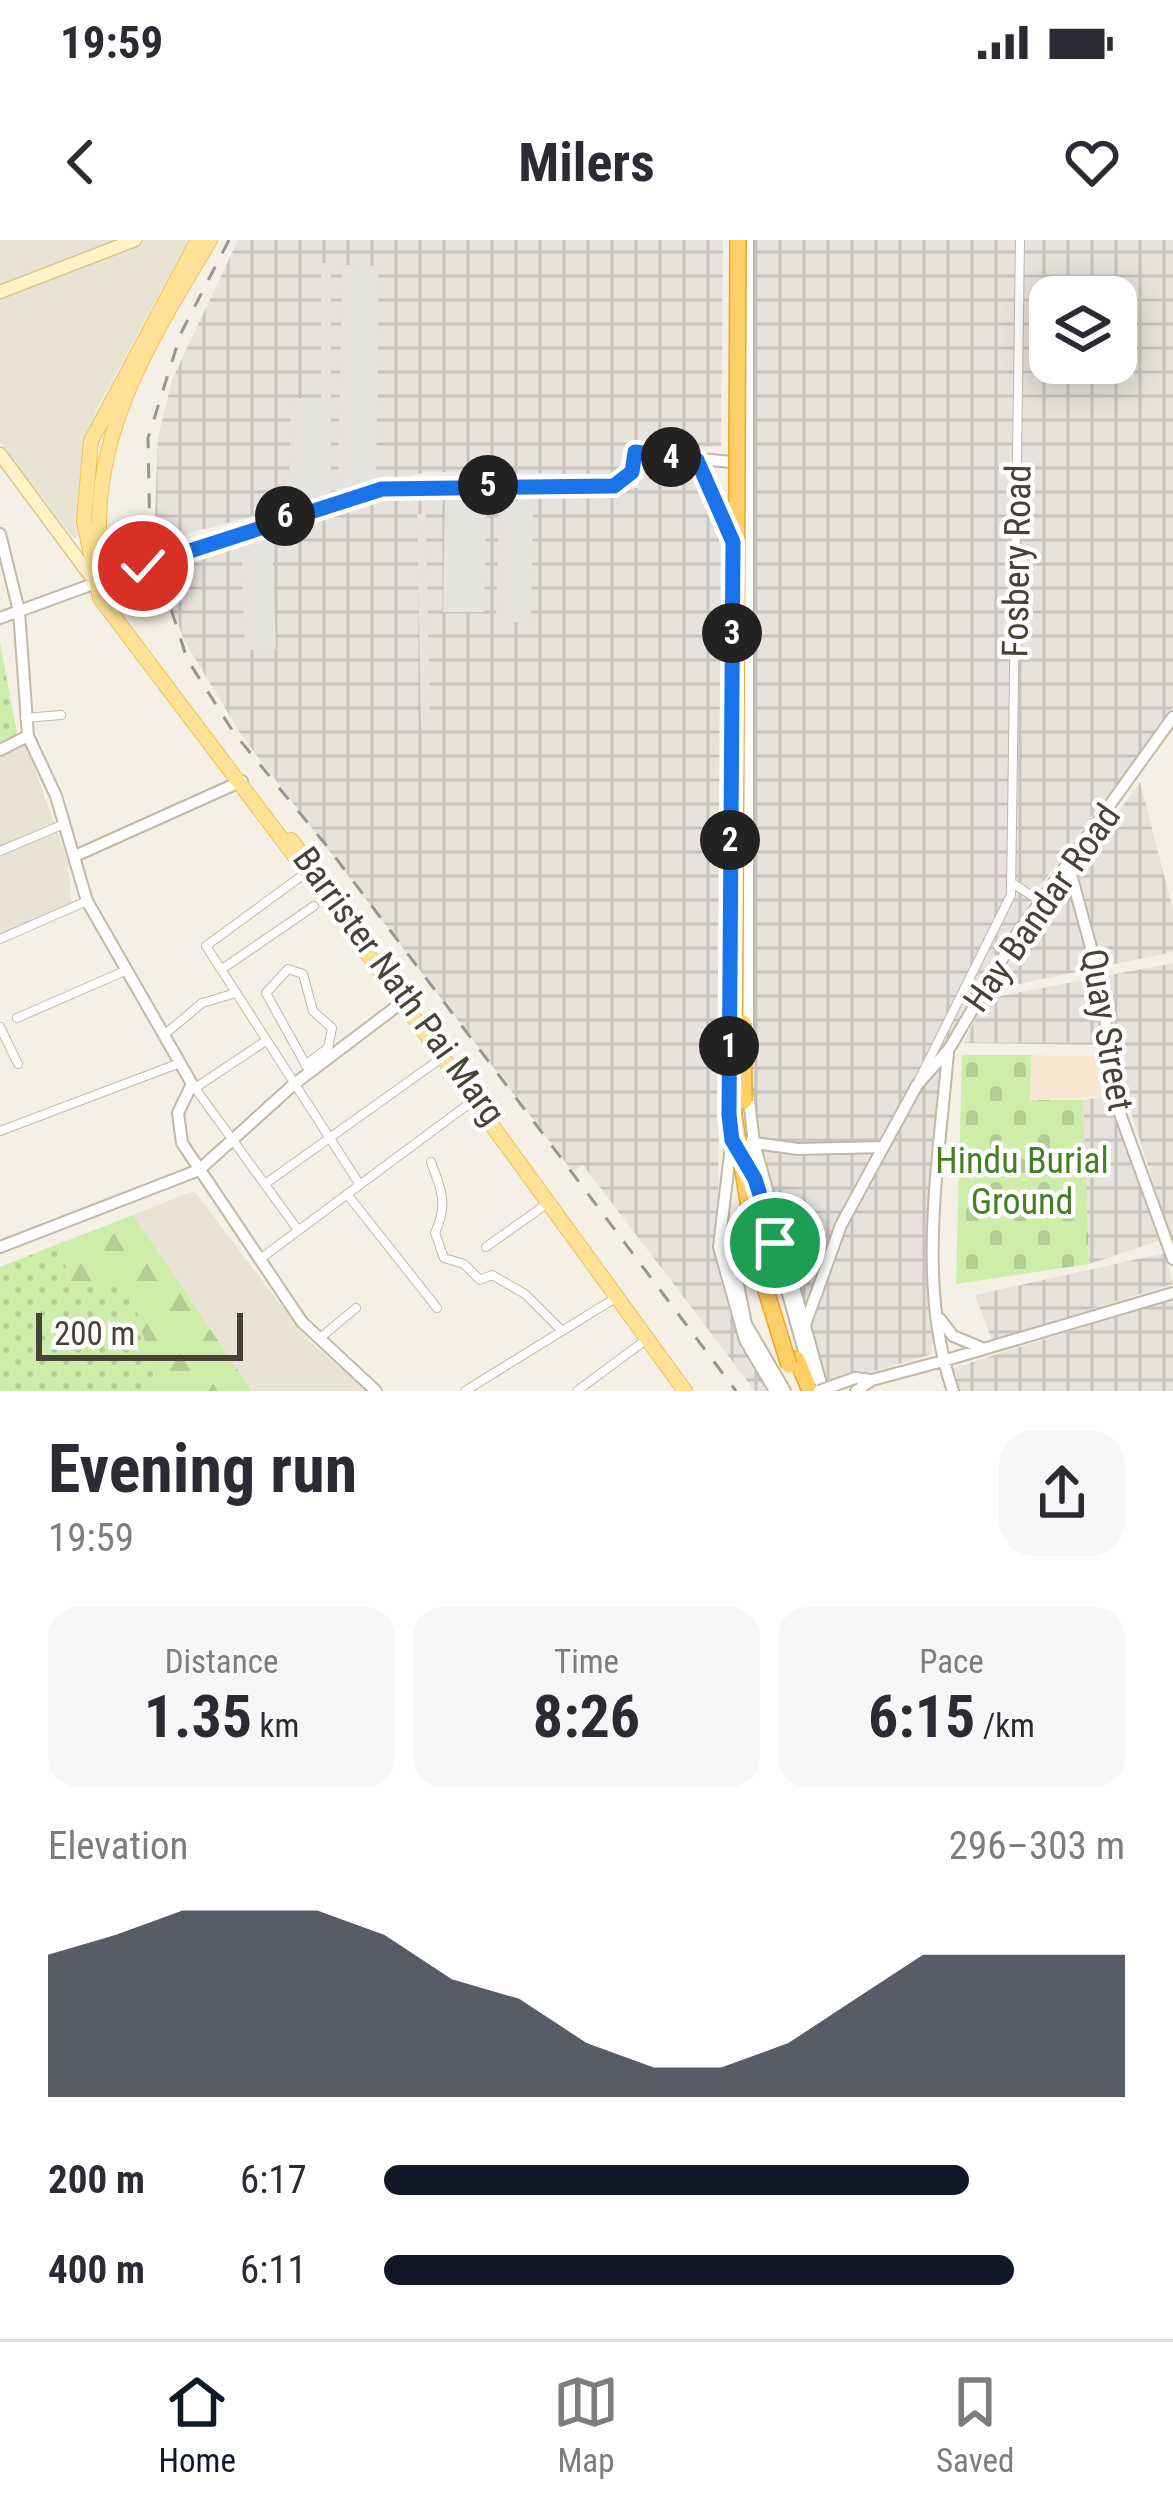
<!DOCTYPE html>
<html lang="en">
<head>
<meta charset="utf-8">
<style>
  :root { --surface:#fff; --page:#f7f7f7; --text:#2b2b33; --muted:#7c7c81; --line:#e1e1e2; --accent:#111827 }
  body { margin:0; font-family:"Roboto Condensed",sans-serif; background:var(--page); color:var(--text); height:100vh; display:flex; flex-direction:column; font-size:45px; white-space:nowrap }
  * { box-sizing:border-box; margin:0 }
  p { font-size:39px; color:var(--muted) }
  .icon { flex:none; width:66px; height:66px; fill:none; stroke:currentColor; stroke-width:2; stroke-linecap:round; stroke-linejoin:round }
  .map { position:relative; height:1151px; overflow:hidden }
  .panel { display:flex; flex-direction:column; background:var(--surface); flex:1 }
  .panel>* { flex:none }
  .fabs { position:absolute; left:1029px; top:36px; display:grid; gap:24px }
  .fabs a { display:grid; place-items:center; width:108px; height:108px; border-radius:24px; background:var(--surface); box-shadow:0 6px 30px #0003; font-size:60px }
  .scale { position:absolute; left:36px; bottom:30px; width:207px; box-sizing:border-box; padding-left:12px; border:6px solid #484135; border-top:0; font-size:33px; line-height:42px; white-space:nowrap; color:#484135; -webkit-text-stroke:9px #fff; paint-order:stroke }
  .pin { position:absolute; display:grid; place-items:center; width:102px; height:102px; color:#fff; margin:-51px; border:6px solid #fff; border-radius:50%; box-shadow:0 3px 12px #0007 }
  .km { position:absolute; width:60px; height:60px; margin:-30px; border-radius:50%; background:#222; color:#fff; font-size:33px; line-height:60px; text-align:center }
  .round { display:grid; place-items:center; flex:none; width:126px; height:126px; border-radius:36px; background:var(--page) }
  .overview { display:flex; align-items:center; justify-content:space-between; height:204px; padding:0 48px }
  h1 { font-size:66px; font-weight:700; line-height:90px }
  .metrics { display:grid; grid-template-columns:repeat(3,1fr); gap:18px; height:204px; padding:12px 48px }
  .metrics div { display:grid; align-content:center; border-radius:30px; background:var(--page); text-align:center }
  .metrics b { font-size:60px; font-weight:700 }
  .metrics small { font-size:33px; font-weight:400 }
  .metrics p { font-size:33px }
  .chart { height:336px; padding:24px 48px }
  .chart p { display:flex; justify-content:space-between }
  .chart svg { width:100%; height:216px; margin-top:12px; fill:var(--accent); opacity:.7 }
  ul { padding:0 48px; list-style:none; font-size:39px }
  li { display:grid; grid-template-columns:192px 144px 1fr; align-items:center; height:90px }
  li i { height:30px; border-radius:15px; background:var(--accent) }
  .status { display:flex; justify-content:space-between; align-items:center; height:84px; padding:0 60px; background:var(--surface); direction:ltr }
  .status svg { height:33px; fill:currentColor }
  header { display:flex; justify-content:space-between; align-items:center; height:156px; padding:0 48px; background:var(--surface); font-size:54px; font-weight:700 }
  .tab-bar { display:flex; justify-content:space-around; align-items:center; height:168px; border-top:3px solid var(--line); background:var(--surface); font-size:33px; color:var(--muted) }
  .tab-bar a { display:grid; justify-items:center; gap:6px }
  .tab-bar .active { color:var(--accent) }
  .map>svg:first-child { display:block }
</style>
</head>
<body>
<div class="status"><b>19:59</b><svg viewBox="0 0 49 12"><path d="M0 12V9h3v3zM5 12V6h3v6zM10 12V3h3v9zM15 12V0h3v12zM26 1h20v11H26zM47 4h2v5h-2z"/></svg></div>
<header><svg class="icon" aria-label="back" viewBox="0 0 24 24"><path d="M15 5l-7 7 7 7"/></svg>Milers<svg class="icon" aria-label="heart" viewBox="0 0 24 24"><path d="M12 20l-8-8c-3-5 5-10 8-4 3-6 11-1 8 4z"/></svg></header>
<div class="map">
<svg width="1173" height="1151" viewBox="0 0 1173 1151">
  <defs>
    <pattern id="industrial-grid" width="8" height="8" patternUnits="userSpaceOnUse" patternTransform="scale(3)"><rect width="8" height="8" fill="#e7e2db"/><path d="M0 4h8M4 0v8" fill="none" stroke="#c8c3bd"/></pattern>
    <pattern id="forest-firs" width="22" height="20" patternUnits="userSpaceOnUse" patternTransform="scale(3)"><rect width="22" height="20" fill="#ceedab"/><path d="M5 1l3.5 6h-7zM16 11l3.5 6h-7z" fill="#b2cc94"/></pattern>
    <pattern id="cemetery-stones" width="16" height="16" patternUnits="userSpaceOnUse" patternTransform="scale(3)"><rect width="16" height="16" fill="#ceedab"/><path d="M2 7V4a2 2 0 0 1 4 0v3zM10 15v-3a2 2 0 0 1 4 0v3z" fill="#b2cc94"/></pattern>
    <pattern id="park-dots" width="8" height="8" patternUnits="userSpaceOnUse" patternTransform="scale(3)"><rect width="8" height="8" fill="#ceedab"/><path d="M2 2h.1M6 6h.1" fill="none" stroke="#b2cc94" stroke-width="1.8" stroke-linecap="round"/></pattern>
  </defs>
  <rect width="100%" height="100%" fill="#f5f0e6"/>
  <path fill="#e9e3d4" d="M0,0h189l-94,172 -14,69v52l-7,6 -74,-97z
    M25,502l43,120 4,45 -72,26v-178z
    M194,951l113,148 61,52h-116l-119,-176z"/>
  <path fill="#f8e8cf" d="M1031,815l67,1 10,40 -78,4z"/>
  <path fill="url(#industrial-grid)" fill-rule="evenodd" d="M238,0h485l-2,207 -89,-4 -8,23 -11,8 -188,-2 -271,70 4,-104 14,-58z
    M750,0h423v467l-138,186 -87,150 -15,143 -1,168 -118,35 -18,-47 -38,-140 -12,-90zM1050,57h66v66h-66z
    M646,219l39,3 36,61 -3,748 13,46 38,74h-14l-172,-226 -10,7 -331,-436 -58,-96 -26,-72 212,-65 79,-13 189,-2 3,-25z
    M1140,542l33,128v42l-183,38z
    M1173,723v282l-63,-200 -146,-2 21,-44z
    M1108,856l51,145 -70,23 -6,-164z
    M1165,1013l8,31 -181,56 -17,-45z
    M1173,1058v93h-215l-7,-22z"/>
  <path fill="url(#forest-firs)" d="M133,975l119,176h-94l-29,-108 -56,6 -15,-45z"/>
  <path fill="url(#cemetery-stones)" d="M962,815h69l-1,45h53l6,164 -133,20z"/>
  <path fill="url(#park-dots)" d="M0,402l18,97 -18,10z
    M58,1004l15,45 56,-7 29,109h-158v-124z"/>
  <path fill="#e5e3df" d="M321,23h10v237l-43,9 3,-110 30,-1z
    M342,25l37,1 -3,217 -38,10z
    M499,258l34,1 -2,123h-35z
    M445,262h41l-2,110h-41z
    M417,274h9l4,213h-9z
    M272,299l4,110 -31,1 -4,-110z"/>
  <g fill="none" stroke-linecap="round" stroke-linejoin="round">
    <g stroke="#c1b9a8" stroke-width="10">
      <path id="minor" d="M25,478l36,-3
        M0,611l64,-27
        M307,632l-101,74 154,239
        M1012,643l28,18
        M0,699l87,-38
        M222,729l92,-63
        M17,778l110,-48
        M0,787l18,37
        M164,795l38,-32 34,-10
        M305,825l23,-17 4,-20 -19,-17 -10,-37 -15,-5 -22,24 41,74 3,5
        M919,840l92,-185 9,-655
        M192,844l106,146
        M195,848l69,-46
        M0,891l180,-68
        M431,922c11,29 17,42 4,71l9,25 20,6 16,16 12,-5 33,19 36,36
        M265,944l178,-127
        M347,954l90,114
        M486,1007l62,-44
        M260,1019l214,-159
        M320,1098l36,-30
        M465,1151l152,-94
        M577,1151l70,-52"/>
    </g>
    <g stroke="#c1b9a8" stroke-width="14">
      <path id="tertiary" d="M697,220l36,82
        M0,294l19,77 9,125 28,60 31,105 105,183 -14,29 4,30 120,179 74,69
        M104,340l174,-62 104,-29 232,-3 18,-14 3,-19 97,9
        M0,378l96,-35
        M0,510l28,-14
        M75,616l167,-75
        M1069,627l29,106 21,138 54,148
        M748,792v-792
        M948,812c-9,109 -32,234 5,339
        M748,852l6,51 69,248
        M732,897l-13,110 26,93 30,51
        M748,902l50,7 85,-2
        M746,923l10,16 56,201
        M722,994l8,11 16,79 39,67
        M0,1007l199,-77 94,-85 116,-88
        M940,1079l13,17 29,12
        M801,1096l40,-111 76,-140 32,-36 68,-115 156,-217
        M855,1138l17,2 71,-19 230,-68
        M856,1151l16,-11"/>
    </g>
    <g stroke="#d8c792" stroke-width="15">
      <path id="secondary" d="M0,52l135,-52
        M0,214l95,128"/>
    </g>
    <g stroke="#eec45a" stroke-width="16">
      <path id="primary" d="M198,0l-107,201 -7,80 16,77 248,329 337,464
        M102,328c-18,-125 46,-224 108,-328
        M291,600l42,54"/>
    </g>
    <g stroke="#eba729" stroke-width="18">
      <path id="motorway" d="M797,1119l13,32"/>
    </g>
    <use href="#minor" stroke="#fff" stroke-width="8"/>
    <use href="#tertiary" stroke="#fff" stroke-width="10"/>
    <use href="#secondary" stroke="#fff2c6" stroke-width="12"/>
    <use href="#primary" stroke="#ffe295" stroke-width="14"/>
    <use href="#motorway" stroke="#ffcf67" stroke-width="15"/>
    <path stroke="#969696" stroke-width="3" stroke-dasharray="15 15" stroke-linecap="butt" d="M229,0l-48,93 -33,105 2,105 37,116 47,74 92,112 410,546"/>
    <g stroke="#c1b9a8" stroke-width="14" stroke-linecap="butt">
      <path id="tertiary-bridge" d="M819,1151l36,-13"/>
    </g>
    <g stroke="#eba729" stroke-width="18" stroke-linecap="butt">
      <path id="motorway-bridge" d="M738,0l-4,876 25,152 30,97
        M743,783l1,78"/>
    </g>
    <use href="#tertiary-bridge" stroke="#fff" stroke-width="10"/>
    <use href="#motorway-bridge" stroke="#ffcf67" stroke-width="15"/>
  </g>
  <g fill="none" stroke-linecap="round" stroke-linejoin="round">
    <g stroke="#fff" stroke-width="24">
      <path id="route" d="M143,326l239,-77 232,-3 18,-14 3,-20 62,8 36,82 -4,573 3,25 23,39 20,64"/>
    </g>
    <use href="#route" stroke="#1a73e8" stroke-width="15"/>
  </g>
  <g text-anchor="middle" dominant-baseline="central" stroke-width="9" stroke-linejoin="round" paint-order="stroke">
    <g font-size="36" fill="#484135" stroke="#fff">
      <text transform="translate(1017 321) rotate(-89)">Fosbery Road</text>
      <text transform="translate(1042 668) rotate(-55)">Hay Bandar Road</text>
      <text transform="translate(399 746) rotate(54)">Barrister Nath Pai Marg</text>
      <text transform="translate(1107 790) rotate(80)">Quay Street</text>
    </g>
    <g font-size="36" fill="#447f22" stroke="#fff">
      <text x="1022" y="921">Hindu Burial<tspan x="1022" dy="41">Ground</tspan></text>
    </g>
  </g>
</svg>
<div class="fabs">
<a><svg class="icon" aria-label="layers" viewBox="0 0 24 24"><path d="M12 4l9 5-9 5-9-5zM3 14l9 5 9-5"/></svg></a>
</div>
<div class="scale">200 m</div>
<div class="pin" style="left:775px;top:1003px;background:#1e9e55"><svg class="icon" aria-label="arrive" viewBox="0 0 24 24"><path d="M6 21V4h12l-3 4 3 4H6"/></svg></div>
<div class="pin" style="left:143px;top:326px;background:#d93025"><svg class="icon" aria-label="check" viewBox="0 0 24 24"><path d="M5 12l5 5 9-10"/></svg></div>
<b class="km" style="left:729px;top:806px">1</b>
<b class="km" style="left:730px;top:600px">2</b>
<b class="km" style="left:732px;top:393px">3</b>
<b class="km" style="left:671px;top:217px">4</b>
<b class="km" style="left:488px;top:245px">5</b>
<b class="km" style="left:285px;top:276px">6</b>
</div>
<section class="panel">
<div class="overview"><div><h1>Evening run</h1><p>19:59</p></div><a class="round"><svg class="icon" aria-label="share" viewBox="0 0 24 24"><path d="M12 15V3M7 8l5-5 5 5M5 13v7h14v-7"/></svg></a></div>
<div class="metrics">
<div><p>Distance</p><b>1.35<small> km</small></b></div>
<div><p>Time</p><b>8:26</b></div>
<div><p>Pace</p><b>6:15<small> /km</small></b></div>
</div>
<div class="chart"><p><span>Elevation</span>296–303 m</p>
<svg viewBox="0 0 160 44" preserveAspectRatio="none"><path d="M0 44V15L10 11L20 6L30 6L40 6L50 11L60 20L70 24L80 33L90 38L100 38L110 33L120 24L130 15L140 15L150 15L160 15V44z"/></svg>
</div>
<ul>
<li><b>200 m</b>6:17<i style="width:79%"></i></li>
<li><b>400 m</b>6:11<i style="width:85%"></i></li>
</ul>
</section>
<nav class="tab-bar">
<a class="active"><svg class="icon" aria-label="home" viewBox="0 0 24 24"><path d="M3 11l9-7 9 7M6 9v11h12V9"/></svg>Home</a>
<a><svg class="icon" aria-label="map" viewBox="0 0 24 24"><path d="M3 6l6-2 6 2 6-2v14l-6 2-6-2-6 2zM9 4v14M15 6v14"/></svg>Map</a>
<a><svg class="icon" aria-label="saved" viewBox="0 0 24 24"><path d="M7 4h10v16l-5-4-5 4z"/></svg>Saved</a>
</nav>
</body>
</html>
